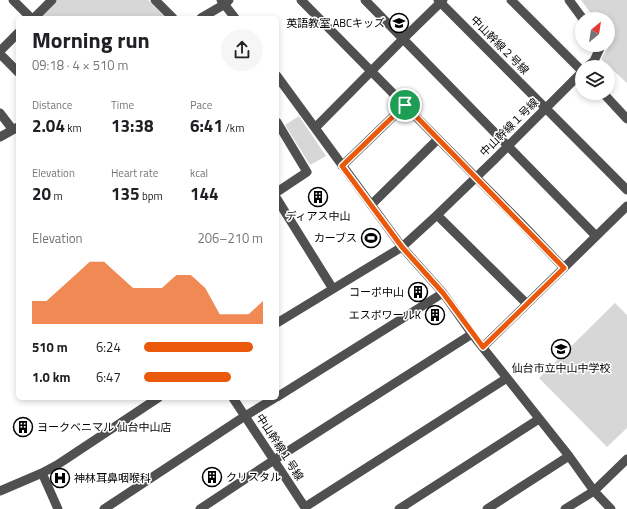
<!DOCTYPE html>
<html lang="en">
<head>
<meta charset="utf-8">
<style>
  :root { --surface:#fff; --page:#f6f6f6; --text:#202124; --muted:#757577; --accent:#ea580c }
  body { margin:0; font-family:"Titillium Web","Noto Sans JP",sans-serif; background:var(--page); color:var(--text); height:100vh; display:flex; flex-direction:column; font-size:15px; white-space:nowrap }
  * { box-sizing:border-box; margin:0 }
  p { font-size:13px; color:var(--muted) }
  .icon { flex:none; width:22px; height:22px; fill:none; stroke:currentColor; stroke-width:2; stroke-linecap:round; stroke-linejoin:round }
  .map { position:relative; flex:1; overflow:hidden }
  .sheet { position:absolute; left:16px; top:16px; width:263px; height:384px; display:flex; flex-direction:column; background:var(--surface); border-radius:6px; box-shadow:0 2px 6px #0003 }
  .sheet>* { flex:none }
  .needle { width:26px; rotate:30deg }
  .buttons { position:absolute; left:575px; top:12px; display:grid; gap:8px }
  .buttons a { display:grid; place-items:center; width:40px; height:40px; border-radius:50%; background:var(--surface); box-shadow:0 2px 6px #0003; font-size:20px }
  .pin { position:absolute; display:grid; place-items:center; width:34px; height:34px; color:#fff; margin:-17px; border:2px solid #fff; border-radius:50%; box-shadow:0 1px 4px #0007 }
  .round { display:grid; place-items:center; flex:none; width:42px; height:42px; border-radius:21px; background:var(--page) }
  .headline { display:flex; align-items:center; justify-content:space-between; height:68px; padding:0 16px }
  h1 { font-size:22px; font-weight:700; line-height:30px }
  .metrics { display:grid; grid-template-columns:repeat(3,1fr); gap:6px; height:68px; padding:4px 16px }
  .metrics div { display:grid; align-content:center }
  .metrics b { font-size:17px; font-weight:700 }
  .metrics small { font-size:11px; font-weight:400 }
  .metrics p { font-size:11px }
  .chart { height:112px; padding:8px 16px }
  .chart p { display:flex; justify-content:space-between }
  .chart svg { width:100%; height:72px; margin-top:4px; fill:var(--accent); opacity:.7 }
  ul { padding:0 16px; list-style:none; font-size:13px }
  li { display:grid; grid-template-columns:64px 48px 1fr; align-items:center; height:30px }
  li i { height:10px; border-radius:5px; background:var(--accent) }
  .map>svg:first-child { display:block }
</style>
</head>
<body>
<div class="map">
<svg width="627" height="509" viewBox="0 0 627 509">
  <rect width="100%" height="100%" fill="#fff"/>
  <path fill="#d7d7d7" d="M57,0h91l18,18h-127z
    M581,0h46v83l-26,-24 7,-11v-29h-13z
    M299,116l27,40 -16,9 -25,-40z
    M615,303l12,12v113l-20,19 -68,-69z"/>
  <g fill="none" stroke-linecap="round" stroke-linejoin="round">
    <path stroke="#505050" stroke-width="9" d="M13,0l18,18
      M155,0l18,18
      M221,0l14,18
      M301,0l220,223 43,45
      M365,0l231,236
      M438,0l189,190
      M511,0l71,71
      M569,0l14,19
      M34,18l18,-18
      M201,18l24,-14 4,-4
      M0,51l18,-18
      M0,54l18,18
      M587,67l7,-6 6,-13 -2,-3
      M277,76l125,171 41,46 29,41 97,122 25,35 17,18
      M603,93l24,26
      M0,113l13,17
      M277,122l30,50 -30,20
      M315,128l88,-89 40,-39
      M0,137l18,-10
      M342,166l63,-61
      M277,199l56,90
      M371,205l67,-66
      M437,215l90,89
      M277,323l125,-76 35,-32 58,-56 87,-87
      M483,347l144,-141
      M277,397l166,-104
      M233,398l73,111
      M42,473l16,36
      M0,491l42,-18 15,-8 101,-67
      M305,507l202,-129
      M104,509l141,-93 30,-18
      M200,509l74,-49 198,-126
      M399,509l140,-90
      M487,509l82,-53
      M565,509l29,-18 33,-32"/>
  </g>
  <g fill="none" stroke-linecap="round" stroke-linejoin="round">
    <g stroke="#fff" stroke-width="8">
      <path id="route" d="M405,105l159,163 -81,79 -40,-54 -41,-46 -60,-81z"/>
    </g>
    <use href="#route" stroke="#ea580c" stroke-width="5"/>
  </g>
  <defs>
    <g id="school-ring" transform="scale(1)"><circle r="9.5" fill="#fff" stroke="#000" stroke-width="1.5"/><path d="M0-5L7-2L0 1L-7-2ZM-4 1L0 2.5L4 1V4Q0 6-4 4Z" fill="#000"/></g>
    <g id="building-ring" transform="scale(1)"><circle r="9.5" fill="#fff" stroke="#000" stroke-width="1.5"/><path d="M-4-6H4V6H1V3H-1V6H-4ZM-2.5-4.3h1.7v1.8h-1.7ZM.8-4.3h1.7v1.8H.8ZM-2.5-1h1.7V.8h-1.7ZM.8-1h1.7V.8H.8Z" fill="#000"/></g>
    <g id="stadium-ring" transform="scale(1)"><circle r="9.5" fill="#fff" stroke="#000" stroke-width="1.5"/><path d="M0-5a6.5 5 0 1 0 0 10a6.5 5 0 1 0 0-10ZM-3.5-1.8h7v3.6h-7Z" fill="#000"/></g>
    <g id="hospital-ring" transform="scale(1)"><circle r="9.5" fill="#fff" stroke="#000" stroke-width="1.5"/><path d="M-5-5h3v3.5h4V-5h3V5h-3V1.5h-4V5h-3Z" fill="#000"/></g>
  </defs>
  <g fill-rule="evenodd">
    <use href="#school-ring" x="399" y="23"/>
    <use href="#building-ring" x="318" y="197"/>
    <use href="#stadium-ring" x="371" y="238"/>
    <use href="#building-ring" x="418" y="292"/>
    <use href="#building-ring" x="435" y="315"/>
    <use href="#school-ring" x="561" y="349"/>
    <use href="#building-ring" x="23" y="427"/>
    <use href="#building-ring" x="212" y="477"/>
    <use href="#hospital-ring" x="60" y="478"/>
  </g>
  <g text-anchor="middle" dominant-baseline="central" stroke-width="3" stroke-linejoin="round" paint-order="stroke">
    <g font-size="11" fill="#000" stroke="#fff" text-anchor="end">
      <text x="385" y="23">英語教室 ABCキッズ</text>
      <text x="318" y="216" text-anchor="middle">ディアス中山</text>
      <text x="357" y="238">カーブス</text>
      <text x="404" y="292">コーポ中山</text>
      <text x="421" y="315">エスポワールK</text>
      <text x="561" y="368" text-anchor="middle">仙台市立中山中学校</text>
      <text x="37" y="427" text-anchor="start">ヨークベニマル 仙台中山店</text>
      <text x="226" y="477" text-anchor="start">クリスタル</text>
      <text x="74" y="478" text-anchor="start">神林耳鼻咽喉科</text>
    </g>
    <g font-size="11" fill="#000" stroke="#fff">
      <text transform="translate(500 45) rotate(45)">中山幹線２号線</text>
      <text transform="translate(509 127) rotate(-45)">中山幹線１号線</text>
      <text transform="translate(280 447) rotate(57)">中山幹線１号線</text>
    </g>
  </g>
</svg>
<div class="buttons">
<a><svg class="needle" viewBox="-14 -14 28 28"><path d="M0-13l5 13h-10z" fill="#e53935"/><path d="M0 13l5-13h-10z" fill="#757577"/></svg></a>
<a><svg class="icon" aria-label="layers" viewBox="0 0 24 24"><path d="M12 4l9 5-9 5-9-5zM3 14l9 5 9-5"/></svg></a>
</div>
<div class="pin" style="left:405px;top:105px;background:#1e9e55"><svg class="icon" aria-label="arrive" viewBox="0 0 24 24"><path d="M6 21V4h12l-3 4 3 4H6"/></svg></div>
<section class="sheet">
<div class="headline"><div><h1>Morning run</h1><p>09:18 · 4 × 510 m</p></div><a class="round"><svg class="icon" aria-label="share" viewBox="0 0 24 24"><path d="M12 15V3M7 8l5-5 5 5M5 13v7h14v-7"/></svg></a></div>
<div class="metrics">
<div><p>Distance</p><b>2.04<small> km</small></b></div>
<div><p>Time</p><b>13:38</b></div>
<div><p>Pace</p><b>6:41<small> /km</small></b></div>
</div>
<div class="metrics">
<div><p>Elevation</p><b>20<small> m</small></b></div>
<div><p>Heart rate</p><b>135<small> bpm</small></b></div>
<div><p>kcal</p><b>144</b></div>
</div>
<div class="chart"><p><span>Elevation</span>206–210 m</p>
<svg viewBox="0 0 160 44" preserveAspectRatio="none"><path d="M0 44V30L10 30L20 22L30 14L40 6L50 6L60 14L70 22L80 22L90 22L100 14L110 14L120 22L130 38L140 38L150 38L160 30V44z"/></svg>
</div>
<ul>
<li><b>510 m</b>6:24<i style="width:92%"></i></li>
<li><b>1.0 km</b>6:47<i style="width:73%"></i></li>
</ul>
</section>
</div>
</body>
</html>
